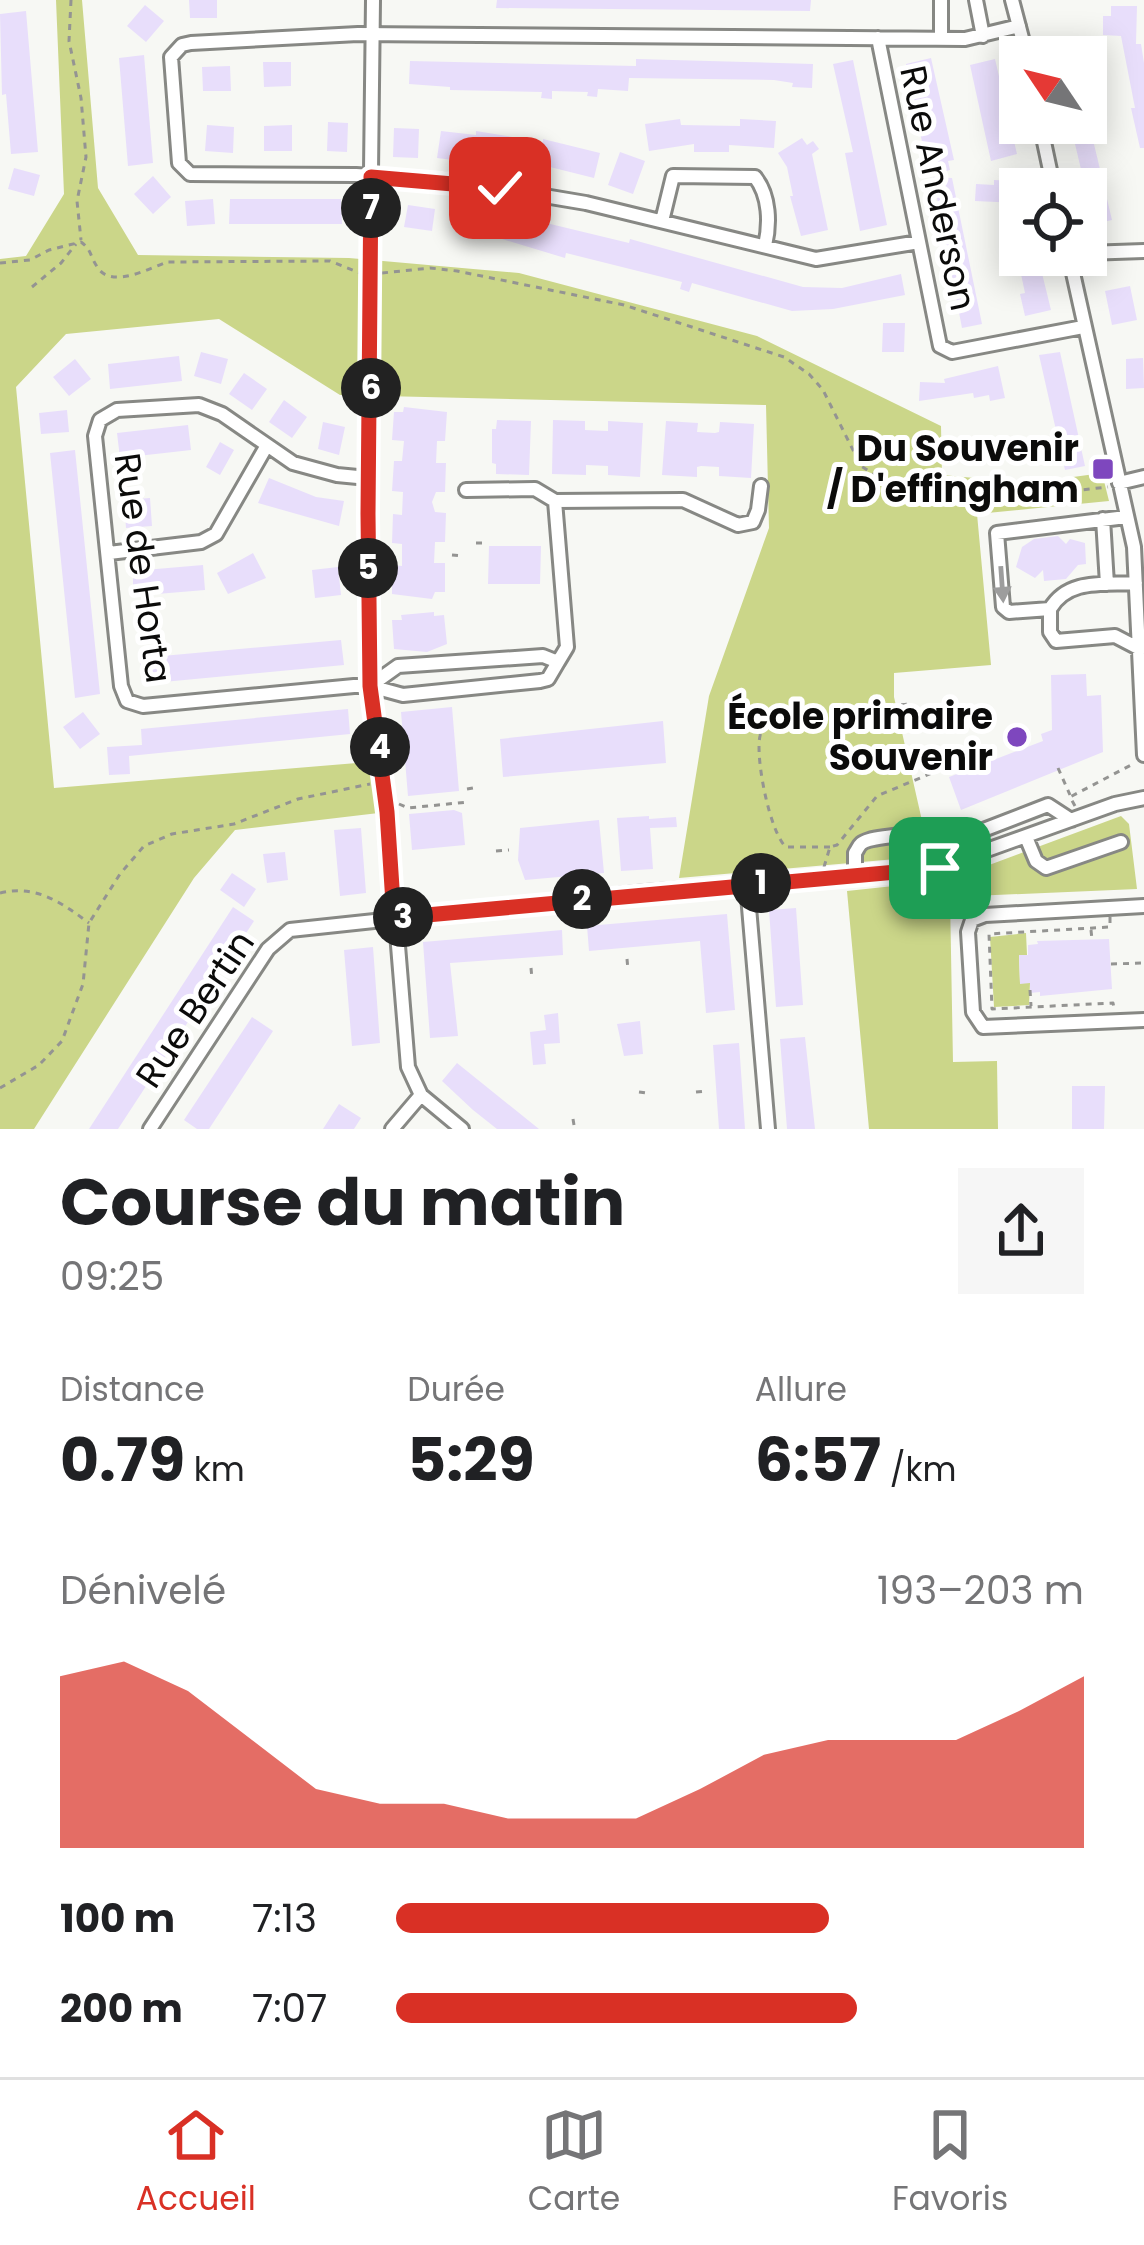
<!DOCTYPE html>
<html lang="fr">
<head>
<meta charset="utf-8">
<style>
  :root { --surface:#fff; --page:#f6f6f6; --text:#202124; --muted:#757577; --line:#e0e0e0; --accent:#d93025 }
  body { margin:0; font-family:Poppins,sans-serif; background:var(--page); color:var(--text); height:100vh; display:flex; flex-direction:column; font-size:45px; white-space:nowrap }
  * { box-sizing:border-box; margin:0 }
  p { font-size:39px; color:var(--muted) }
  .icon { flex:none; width:66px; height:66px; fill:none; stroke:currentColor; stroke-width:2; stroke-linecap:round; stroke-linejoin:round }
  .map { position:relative; height:1129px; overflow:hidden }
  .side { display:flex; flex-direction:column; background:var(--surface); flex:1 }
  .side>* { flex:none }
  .needle { width:78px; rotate:305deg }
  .controls { position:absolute; left:999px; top:36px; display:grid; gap:24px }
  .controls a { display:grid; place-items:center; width:108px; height:108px; border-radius:0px; background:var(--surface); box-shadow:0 6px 30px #0003; font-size:60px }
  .pin { position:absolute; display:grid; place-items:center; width:102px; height:102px; color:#fff; margin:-51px; border-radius:24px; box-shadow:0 6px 18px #0006 }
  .km { position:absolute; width:60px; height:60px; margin:-30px; border-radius:50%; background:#222; color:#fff; font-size:33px; line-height:60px; text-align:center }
  .round { display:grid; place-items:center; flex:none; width:126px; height:126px; border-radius:0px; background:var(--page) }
  .summary { display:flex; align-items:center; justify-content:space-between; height:204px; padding:0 60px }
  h1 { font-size:66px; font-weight:700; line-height:90px }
  .stats { display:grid; grid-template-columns:repeat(3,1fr); gap:18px; height:204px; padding:12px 60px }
  .stats div { display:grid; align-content:center }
  .stats b { font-size:60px; font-weight:700 }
  .stats small { font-size:33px; font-weight:400 }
  .stats p { font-size:33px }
  .chart { height:336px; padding:24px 60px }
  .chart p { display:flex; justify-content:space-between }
  .chart svg { width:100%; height:216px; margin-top:12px; fill:var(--accent); opacity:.7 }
  ul { padding:0 60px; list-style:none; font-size:39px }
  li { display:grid; grid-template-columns:192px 144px 1fr; align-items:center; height:90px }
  li i { height:30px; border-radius:15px; background:var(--accent) }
  .tabs { display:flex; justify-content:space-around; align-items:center; height:168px; border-top:3px solid var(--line); background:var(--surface); font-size:33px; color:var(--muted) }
  .tabs a { display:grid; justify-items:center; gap:6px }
  .tabs .on { color:var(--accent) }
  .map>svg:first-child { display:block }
</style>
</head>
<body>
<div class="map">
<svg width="1144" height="1129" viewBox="0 0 1144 1129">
  <rect width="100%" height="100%" fill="#f7f8f4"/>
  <path fill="#cbd689" d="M56,0h26l16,188 40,67 211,3 170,15 238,63 184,90 1,49 88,8 72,-10 7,28 -132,13 14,151 -97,8v24l36,159 -251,22 30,-182 60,-168 -3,-123 -426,-10 -121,-76 -153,15 -50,53 38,401 327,-27 6,51 -152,18 -41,48 -160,251h-34v-870l26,-3 38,-62z
    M1121,816l8,8 8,65 -187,8 3,165 44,-1 1,68h-129l-22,-238 84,-9 34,-8z
    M1026,933l1,22 -8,1 1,27h10l-1,22 -35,2 -4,-70z"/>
  <path fill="#e8defb" d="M189,0h28v18h-27z
    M497,0h314l-1,11 -314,-3z
    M145,5l19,16 -18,21 -19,-16z
    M1111,6h26l-1,38h5l3,19v85h-4l-9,-40h4l-14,-72 -18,-1v-19h8z
    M26,11l12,141 -27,2 -5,-60 -4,1 -2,-81z
    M144,55l9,108 -25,3 -9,-108z
    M931,58l23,102 -6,1 2,9 -17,5 -2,-10 -4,1 -21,-102z
    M636,59l177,5 -1,24 -20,-1 1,-4 -19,-3 -145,-2 -1,13 -30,-2 -1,8 -10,-1 1,-4 -36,-1v8l-11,-1 1,-6 -92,-2v-3l-41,-3 1,-23 226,5z
    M995,59l22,95 -26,7 -21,-96z
    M853,60l34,165 -27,6 -15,-78 8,-1 -20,-88z
    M263,62h28v24l-27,1z
    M230,66l1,25h-28l-1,-24z
    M680,119l1,6 59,1v-7l36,2 -2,27 -45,-3v7h-35v-8l-45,7 -4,-27z
    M328,122l20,1 -1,29 -20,-1z
    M1070,123h19l23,97 -18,4z
    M207,125l27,2 -1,26 -28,-2z
    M292,125v26h-28v-25z
    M394,128l25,1 -1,29 -25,-1z
    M441,131l35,4v-4l67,11v-3l57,14 -6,25 -68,-17 -1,4 -63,-11 -1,7 -24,-3z
    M802,138l5,7 6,-4 6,8 -7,5 16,76 -27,6 -11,-40h3l-6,-29 -9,-14z
    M620,152l25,9 -12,33 -25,-9z
    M14,168l26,7 -6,21 -26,-7z
    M153,176l18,21 -18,17 -19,-20z
    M933,177l19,1 30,146 -20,4z
    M994,180l26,1 -1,22 -44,-2 1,-17 18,1z
    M213,199l2,25 -28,2 -2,-25z
    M230,199h111l1,25h-113z
    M408,205l27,4 -3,22 -28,-4z
    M459,209l31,5 -3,22 -31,-6z
    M509,214l120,29 1,-4 173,48 39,1 59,-14 4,21 -72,14 -41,2 -100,-28 -3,9 -9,-3 2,-7 -116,-29 -1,5 -63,-19z
    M1020,234v21h14l1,7 4,-1 12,49 -26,6 -5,-22 5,-1 -7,-33 -11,2 -5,-24z
    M1130,286l7,34 -25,5 -7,-34z
    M883,323h22l-1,29h-22z
    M201,352l27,7 -7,25 -27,-8z
    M1060,352l25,114 -20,4 -26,-115z
    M179,356l3,25 -72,8 -2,-25z
    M1143,358l1,30 -18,1v-30z
    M75,359l16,20 -22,17 -16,-19z
    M998,366l7,32 -15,3 -1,-6 -15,3 -1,-5 -54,8 1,-19 25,1 -1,-4z
    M244,373l23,16 -15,21 -23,-16z
    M284,400l23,17 -15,21 -23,-16z
    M404,407l43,5 -2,29h-8l-1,22h10l-1,29h-9l-4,10 3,10 11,1 -1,29h-10l-1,21h11v29h-10l-3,7 -40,-5v-29l10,1v-22l-10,-1 1,-29 9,1 1,-23 -11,-1 2,-30h8l2,-20 -12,-1 2,-28h9z
    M67,410l2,22 -28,2 -2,-21z
    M497,420l34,1 -2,54 -33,-1v-10l-4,-1v-34h4z
    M553,420l32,1v9l23,1v-10l35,2 -3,54 -32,-2v-9l-22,-1v10l-34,-1z
    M666,421l32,2 -1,9 18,1 4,-1 1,-10 34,2 -3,54 -32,-2v-9l-18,-1 -4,1v10l-35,-2z
    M323,422l22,5 -6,28 -21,-6z
    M188,425l3,25 -71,8 -3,-25z
    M220,442l14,8 -14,25 -14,-8z
    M75,450l25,244 -25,4 -25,-245z
    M269,478l47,19 28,4 -5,25 -81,-23z
    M150,498l2,28 -26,2 -2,-28z
    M1058,536l8,8 4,-5 15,4 1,21 -8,1 -12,14 -22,2 -1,-11 -8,8 -19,-11 6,-20 12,-8z
    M489,546h52l-1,38h-52z
    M253,553l13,25 -38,16 -11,-21z
    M203,565l2,25 -72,6v-25z
    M338,567l3,28 -26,3 -3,-28z
    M434,612v4l10,-1 3,29 -20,8 -33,-3 -2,-29h10l-1,-5z
    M341,640l3,25 -202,19 -2,-26z
    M1086,674l1,22 14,-1 2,57 -142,58 -12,-33 94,-36 -2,-7 11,-4 -1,-55z
    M452,707l7,84 -51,5 -7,-84z
    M348,709l2,25 -221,22 1,18 -21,1 -2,-28 35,-2 -1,-16z
    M83,712l17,22 -20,15 -17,-22z
    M663,721l3,42 -163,14 -3,-38z
    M454,810l8,3 3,32 -53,5 -3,-36z
    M649,816v3l27,-2 1,10 -27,1 3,41 -32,2 -4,-53z
    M599,820l5,53 -79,7 -7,-20 2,-32z
    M361,828l5,65 -26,3 -6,-66z
    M285,852l3,28 -21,3 -4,-29z
    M232,873l24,16 -12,18 -24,-17z
    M233,907l21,14 -136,208h-29z
    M796,908l7,97 -27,2 -7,-97z
    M727,914l8,96 -29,3 -6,-72 -111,10 -2,-25z
    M562,930l1,25 -113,8 8,73 -28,2 -7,-96z
    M1109,939l3,50 -72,7v-4l-10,1v-10l-10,1 -1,-29h9v-10l10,-1 -1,-3z
    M373,947l7,96 -28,3 -8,-96z
    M558,1013l2,30 -16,1 2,20 -13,1 -3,-33 16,-2 -2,-15z
    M252,1017l21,14 -64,98h-12l-13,-9z
    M640,1021l3,33 -19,2 -7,-32z
    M805,1037l10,92h-28l-7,-90z
    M739,1043l6,86h-26l-6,-84z
    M457,1063l82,66h-42l-24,-19 -31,-29z
    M1072,1086h33l-1,43h-32z
    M339,1104l22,14 -7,11h-31z"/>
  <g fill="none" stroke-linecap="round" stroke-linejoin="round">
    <g stroke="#878884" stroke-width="18">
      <path id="minor" d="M373,0l-6,514 3,172 17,126 21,255 13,28 41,34
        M976,0l7,36
        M1012,0l15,57
        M878,38l62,308 12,6 131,-25
        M941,38v-38
        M1040,123l14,66
        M662,221l11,-45 82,1c15,19 15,47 10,69
        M919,242l-103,17 -230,-56 -124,-21 -106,-7 -166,-1 -11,-11 -8,-106 11,-12 9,-2 167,-9 607,5 54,-13
        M1086,253l58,-2
        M1069,255l65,292 10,208
        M368,478l-31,-3 -44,-12 -71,-49 -23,-9 -82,5 -17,10 -5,16 26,250 6,15 16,5 211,-20h16l33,9 137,-14 8,-2 10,-17
        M1119,483l25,-6
        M466,490l69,-1 20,12
        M1126,517l-129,16 6,74 6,5 41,-3c18,-31 54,-24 86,-26
        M1103,519l4,65
        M109,553l92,-11 15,-8 50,-87
        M1050,609v23l6,9 59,-5 25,13
        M370,686l28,-20 145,-10 15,6 9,-15 -12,-146 128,-1 55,25 15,-3 5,-12 3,-24
        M1026,837l10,24 10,7 75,-26
        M960,839l88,-34 23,15
        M855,875v-22c5,-8 4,-10 14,-13 10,-3 79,-11 86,-8l11,27
        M747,884l21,245
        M1144,906l-159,9 -13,5 -4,12 5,80 10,15 161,-7
        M150,1129l118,-180 22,-19 356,-38 285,-22 184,-66 29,-6
        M392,1129l29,-34"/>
    </g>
    <path stroke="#949492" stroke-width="3" stroke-dasharray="6 6" stroke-linecap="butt" d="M71,0l-2,41 12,57 5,59 -9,44 4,39
      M0,263l30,-3 19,-10 32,-8c11,8 9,15 17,26 14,21 52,0 69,-6l163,-1 30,12
      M382,273l48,-5 27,3 167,34 160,52 25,17 14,16 38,76 28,18 30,6 63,-1 44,7 82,-9
      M32,287l29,-24 15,-19
      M476,543h12
      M452,555l11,1
      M1058,768l12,27
      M467,789l11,-2
      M399,804l9,4 60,-6
      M1075,806l-5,-9 63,-33
      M830,847h-44c-16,-14 -31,-89 -26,-111 2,-11 8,-16 19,-20l130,-12
      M496,851l13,-1
      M824,867l6,-20 7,-2 40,-49 55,-23
      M0,893c36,-9 62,10 89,30
      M1110,917v10l-121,7 3,75 121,-6 1,5
      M1091,930l1,10
      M627,959l1,11
      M1111,964l32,-1
      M531,968l1,11
      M1030,990l1,16
      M0,1088l39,-23 23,-24 21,-57 6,-61 31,-49 24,-28 28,-12 62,-10 64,-25 72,-15
      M639,1092l7,1
      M696,1092l10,-1
      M573,1119l1,6"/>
    <use href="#minor" stroke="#fff" stroke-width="12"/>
  </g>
  <defs><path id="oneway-solid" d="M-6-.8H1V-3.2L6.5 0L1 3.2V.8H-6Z" transform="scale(3)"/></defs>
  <use fill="#9d9d9d" href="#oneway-solid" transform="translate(1002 584) rotate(86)"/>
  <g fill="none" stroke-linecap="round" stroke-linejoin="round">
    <g stroke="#fff" stroke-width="24">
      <path id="route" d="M500,188l-129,-11 -3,337 2,172 17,126 7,106 546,-50"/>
    </g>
    <use href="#route" stroke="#d93025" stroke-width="15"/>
  </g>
  <g fill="#7e47be" stroke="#fff" stroke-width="4.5">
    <rect x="1091" y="457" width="24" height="24" rx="6"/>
    <circle cx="1017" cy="737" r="12"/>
  </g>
  <g text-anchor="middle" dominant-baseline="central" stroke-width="10" stroke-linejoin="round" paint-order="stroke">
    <g font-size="36" fill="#0b0b0a" stroke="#fff">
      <text transform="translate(938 188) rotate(78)">Rue Anderson</text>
      <text transform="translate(143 568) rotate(82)">Rue de Horta</text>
      <text transform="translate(195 1009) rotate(-56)">Rue Bertin</text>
    </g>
    <g font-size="36" font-weight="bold" fill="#0b0b0a" stroke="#fff" text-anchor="end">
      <text x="1079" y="448">Du Souvenir<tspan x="1079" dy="41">/ D'effingham</tspan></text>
      <text x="993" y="716">École primaire<tspan x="993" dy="41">Souvenir</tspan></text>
    </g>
  </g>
</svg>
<div class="controls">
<a><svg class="needle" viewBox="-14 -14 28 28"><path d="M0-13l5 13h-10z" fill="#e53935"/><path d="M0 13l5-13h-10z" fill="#757577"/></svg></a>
<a><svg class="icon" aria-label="locate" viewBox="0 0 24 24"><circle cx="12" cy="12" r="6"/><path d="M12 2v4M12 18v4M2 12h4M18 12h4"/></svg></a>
</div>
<div class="pin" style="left:940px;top:868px;background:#1e9e55"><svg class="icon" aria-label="arrive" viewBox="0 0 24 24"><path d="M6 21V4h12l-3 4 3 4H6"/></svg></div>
<div class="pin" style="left:500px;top:188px;background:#d93025"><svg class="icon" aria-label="check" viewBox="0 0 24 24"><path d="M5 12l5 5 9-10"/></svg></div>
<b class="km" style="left:761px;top:883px">1</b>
<b class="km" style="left:582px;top:899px">2</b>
<b class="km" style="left:403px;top:917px">3</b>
<b class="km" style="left:380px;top:747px">4</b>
<b class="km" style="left:368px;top:568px">5</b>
<b class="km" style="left:371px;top:388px">6</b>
<b class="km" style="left:371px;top:208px">7</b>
</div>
<section class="side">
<div class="summary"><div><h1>Course du matin</h1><p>09:25</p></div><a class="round"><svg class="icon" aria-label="share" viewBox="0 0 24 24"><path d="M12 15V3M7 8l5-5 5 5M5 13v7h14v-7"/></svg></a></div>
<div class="stats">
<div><p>Distance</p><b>0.79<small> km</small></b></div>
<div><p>Durée</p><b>5:29</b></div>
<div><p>Allure</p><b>6:57<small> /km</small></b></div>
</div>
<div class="chart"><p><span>Dénivelé</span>193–203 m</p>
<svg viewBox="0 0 160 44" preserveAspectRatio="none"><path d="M0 44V9L10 6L20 12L30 22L40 32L50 35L60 35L70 38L80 38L90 38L100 32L110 25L120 22L130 22L140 22L150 16L160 9V44z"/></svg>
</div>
<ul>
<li><b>100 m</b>7:13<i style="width:63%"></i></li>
<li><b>200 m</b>7:07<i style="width:67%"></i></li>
</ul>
</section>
<nav class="tabs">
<a class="on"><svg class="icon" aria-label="home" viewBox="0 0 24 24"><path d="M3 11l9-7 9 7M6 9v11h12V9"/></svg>Accueil</a>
<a><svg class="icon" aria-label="map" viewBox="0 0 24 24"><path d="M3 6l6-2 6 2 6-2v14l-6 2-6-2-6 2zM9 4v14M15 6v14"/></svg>Carte</a>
<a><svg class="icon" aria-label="saved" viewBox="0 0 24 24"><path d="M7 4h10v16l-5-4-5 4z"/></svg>Favoris</a>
</nav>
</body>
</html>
